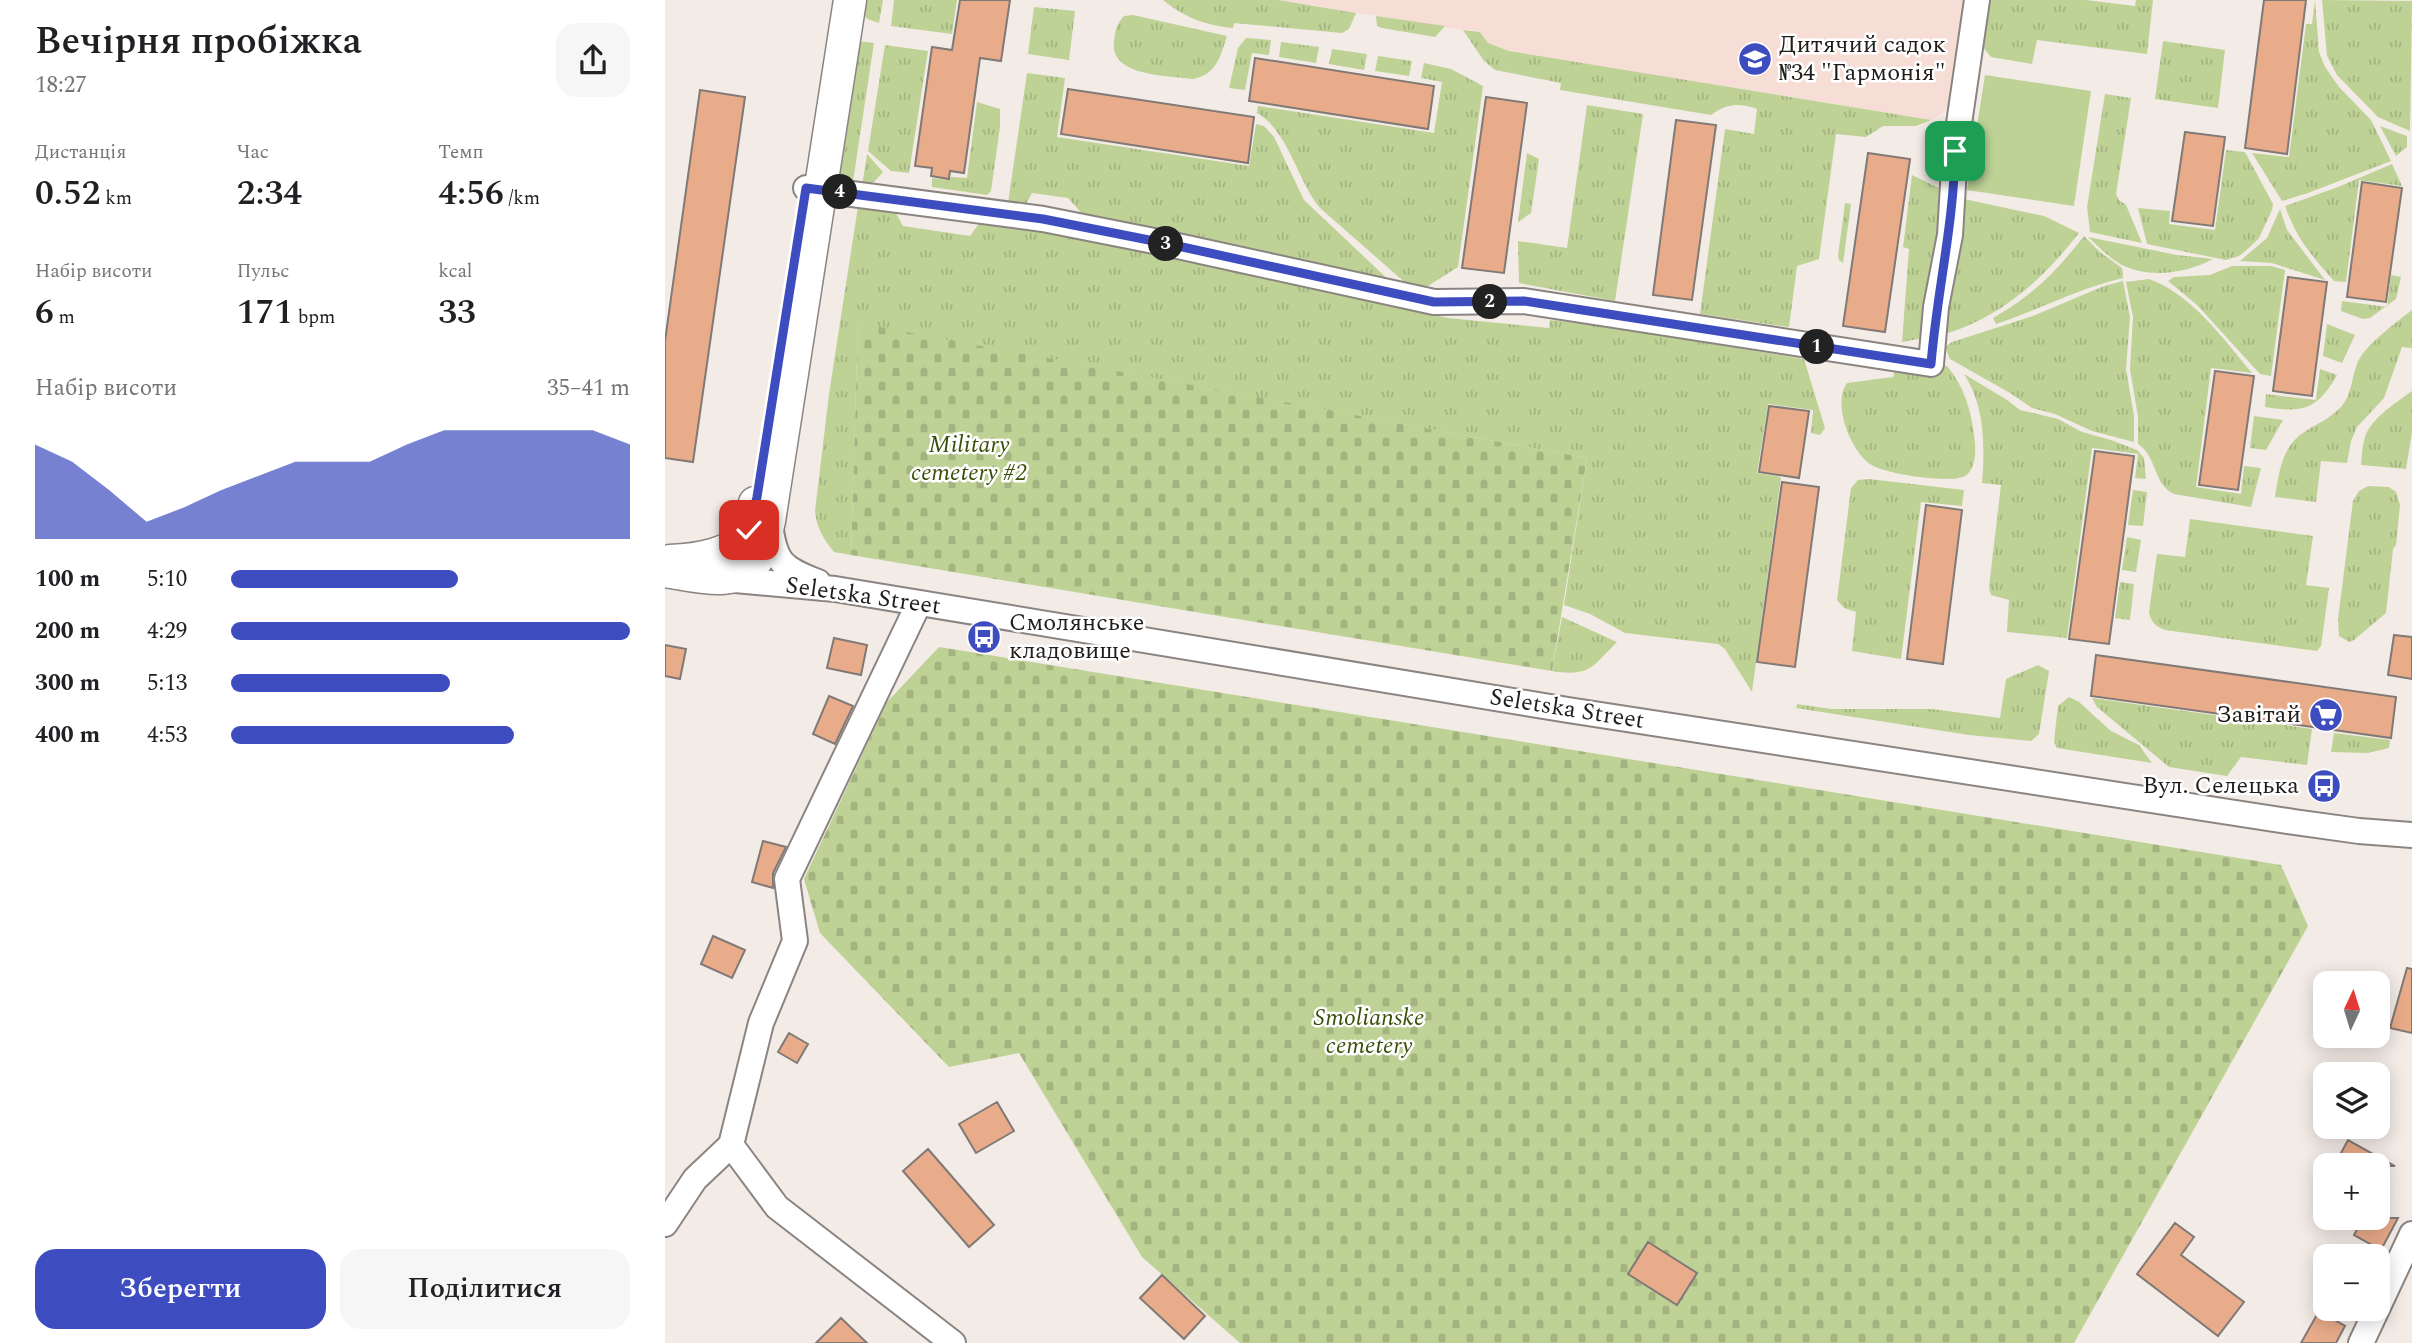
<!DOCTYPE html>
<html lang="uk">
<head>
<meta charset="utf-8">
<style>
  :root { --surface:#fff; --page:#f6f6f6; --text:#202124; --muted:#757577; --accent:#3d4dc0 }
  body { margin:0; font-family:Spectral,serif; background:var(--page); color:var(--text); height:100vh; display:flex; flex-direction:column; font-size:26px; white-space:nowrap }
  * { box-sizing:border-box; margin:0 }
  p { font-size:23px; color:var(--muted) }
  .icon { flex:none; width:38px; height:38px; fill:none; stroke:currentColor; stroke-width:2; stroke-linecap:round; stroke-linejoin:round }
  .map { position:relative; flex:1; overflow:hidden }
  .drawer { display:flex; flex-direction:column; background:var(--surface); width:665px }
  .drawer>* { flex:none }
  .needle { width:46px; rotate:4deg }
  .buttons { position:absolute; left:1648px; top:971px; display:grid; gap:14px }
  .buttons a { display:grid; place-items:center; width:77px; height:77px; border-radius:14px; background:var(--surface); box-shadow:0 4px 18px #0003; font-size:35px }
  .pin { position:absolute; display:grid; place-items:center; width:60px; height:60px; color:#fff; margin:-30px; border-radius:14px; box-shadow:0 4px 10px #0006 }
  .km { position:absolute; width:35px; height:35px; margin:-18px; border-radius:50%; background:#222; color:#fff; font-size:19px; line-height:35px; text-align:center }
  .round { display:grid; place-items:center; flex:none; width:74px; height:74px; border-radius:21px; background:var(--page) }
  .overview { display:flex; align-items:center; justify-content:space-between; height:119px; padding:0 35px }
  h1 { font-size:38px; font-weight:600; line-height:52px }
  .metrics { display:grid; grid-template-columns:repeat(3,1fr); gap:10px; height:119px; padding:7px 35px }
  .metrics div { display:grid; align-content:center }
  .metrics b { font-size:35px; font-weight:600 }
  .metrics small { font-size:19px; font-weight:400 }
  .metrics p { font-size:19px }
  .chart { height:196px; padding:14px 35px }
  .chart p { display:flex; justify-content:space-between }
  .chart svg { width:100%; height:126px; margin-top:7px; fill:var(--accent); opacity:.7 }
  .cta { display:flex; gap:14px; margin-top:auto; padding:14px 35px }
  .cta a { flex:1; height:80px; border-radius:21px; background:var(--accent); color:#fff; font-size:28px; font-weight:600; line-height:80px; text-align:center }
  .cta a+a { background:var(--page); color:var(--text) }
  ul { padding:0 35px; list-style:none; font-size:23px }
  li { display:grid; grid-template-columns:112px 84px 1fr; align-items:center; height:52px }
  li i { height:18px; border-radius:9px; background:var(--accent) }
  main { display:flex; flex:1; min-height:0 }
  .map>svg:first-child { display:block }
</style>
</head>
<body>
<main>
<section class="drawer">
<div class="overview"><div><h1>Вечірня пробіжка</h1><p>18:27</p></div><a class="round"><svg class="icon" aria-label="share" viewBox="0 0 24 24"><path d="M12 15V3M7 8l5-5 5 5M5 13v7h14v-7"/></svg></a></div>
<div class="metrics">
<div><p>Дистанція</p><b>0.52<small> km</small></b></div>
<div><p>Час</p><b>2:34</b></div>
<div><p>Темп</p><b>4:56<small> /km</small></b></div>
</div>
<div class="metrics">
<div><p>Набір висоти</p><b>6<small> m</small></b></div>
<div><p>Пульс</p><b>171<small> bpm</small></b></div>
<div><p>kcal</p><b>33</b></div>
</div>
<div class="chart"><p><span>Набір висоти</span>35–41 m</p>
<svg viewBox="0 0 160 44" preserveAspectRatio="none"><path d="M0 44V11L10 17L20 27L30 38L40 33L50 27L60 22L70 17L80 17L90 17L100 11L110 6L120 6L130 6L140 6L150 6L160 11V44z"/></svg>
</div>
<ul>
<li><b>100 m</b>5:10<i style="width:57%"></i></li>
<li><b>200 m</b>4:29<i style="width:100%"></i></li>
<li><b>300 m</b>5:13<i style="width:55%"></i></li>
<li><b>400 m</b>4:53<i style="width:71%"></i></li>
</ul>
<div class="cta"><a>Зберегти</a><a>Поділитися</a></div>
</section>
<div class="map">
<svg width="1747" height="1343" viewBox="0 0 1747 1343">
  <defs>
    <pattern id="grass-tufts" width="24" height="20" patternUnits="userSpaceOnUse" patternTransform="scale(1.75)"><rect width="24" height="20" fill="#bed296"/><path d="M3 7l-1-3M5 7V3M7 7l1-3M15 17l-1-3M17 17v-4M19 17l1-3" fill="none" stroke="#a3b481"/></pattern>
    <pattern id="cemetery-stones" width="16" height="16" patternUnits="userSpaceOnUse" patternTransform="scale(1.75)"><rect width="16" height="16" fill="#bed296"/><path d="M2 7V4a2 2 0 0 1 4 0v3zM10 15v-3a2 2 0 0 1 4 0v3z" fill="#a3b481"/></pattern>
  </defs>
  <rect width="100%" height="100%" fill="#f3ebe6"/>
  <path fill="#f6ddd6" d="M613,0h687l-15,102 -6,10 -13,8 -422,-69 -21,-8 -15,-13h-10z"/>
  <path fill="url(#grass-tufts)" d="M199,0h19l-4,23 -12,-4 -5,-7z
    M229,0h63l-5,34 -61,-8z
    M498,0h115l78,13 -7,16 -7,4 -108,-10 -1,5c-28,-3 -48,-10 -70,-28z
    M1320,0h101l49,6 1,-6h17l-6,54 -110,-14 -5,24 -41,-7 -9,-11z
    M1650,0l4,52 6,15 14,20 32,33 20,41 -83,32 -26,8 -30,-48 37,4 17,-133h6z
    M1657,0l90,1 -2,130 -32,-14 -41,-42 -10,-19z
    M369,7l41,4 -6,49 -41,-6z
    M468,15l94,21c-7,21 -10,38 -34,43 -25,-4 -84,-2 -79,-38 1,-10 3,-18 10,-25z
    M711,16l69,10 -10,11 -53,-9 -5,-2z
    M798,30l17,2 8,11 21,8 422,69 -15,6h-33l-17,11 -30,-3 -17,125 -22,7 -8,61 -89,-13 25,-185 29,5 3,-25c-18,-7 -32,-5 -46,6l-151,-25 1,-7 -66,-13 -11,-9z
    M581,38l25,2 -2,15 -17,-2 -7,37 -16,-2 9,-40z
    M193,41l16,2 -22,145 -9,-5 -4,-12z
    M1498,41l62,9 -7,58 -63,-9z
    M616,42l38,5 -3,16 -37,-6z
    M220,45l43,6 -19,122 -18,-2 -23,-20z
    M667,49l35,5 -3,16 -35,-6z
    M713,56l34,5 -3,15 -34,-5z
    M759,63l27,6 32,17 -25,181 -41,26 -97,-85c-22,-26 -32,-78 -63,-95l1,-7 176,27 8,-51 -21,-4z
    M362,73l38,5 -8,59 192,29 7,-42 8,2 10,11 30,63 89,84 -308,-67 -17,-19 -36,-5 -6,11 -18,-1z
    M1440,94l26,4 -15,96 3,6 7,5 16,38 -52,-11 -3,-25z
    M312,102l23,7v18l-9,64 -4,4 -55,-8v-9l18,2 1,-3 16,1z
    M922,105l56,9 -28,187 -96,-18 -1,-42 49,7z
    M1715,126l27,10v11l-11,9z
    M1561,150l19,2 28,52 -1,6 -13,28 -9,9 -11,9 -13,4 -79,-16 -9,-36 32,3 -1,13 46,6z
    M862,153l12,6 -8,54 -13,9z
    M202,154l16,18 -9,10 -12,4z
    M1727,164l10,22 -43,-6 -13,102 -12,-1c-23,-26 -37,-42 -49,-75l53,-19z
    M1247,175l33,16 -16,146 -27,5 7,-93 -6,-2z
    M1299,199l80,17 35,17c-36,46 -77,84 -134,101l7,-72z
    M194,200l33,6 11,20 67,10 13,-18 465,100 101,10 1,-8 61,7 193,32 21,69 -5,7 -9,-2 2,-23 -45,-6 -11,69 24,4 -29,215 -27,-43 -7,-5 -93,-11 -35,-19 -26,-9 23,-147 -729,-134 -7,231 -17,-3c-11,-14 -17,-23 -19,-41l14,-117z
    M1180,203l6,1 -8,59 -4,-3 -1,-4z
    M1615,209l7,21 38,50 -53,-17 -32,-2 27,-23z
    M1419,236l16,16 22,16 1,10c-44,10 -84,32 -127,46l-3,-6c40,-23 63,-46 91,-82z
    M1423,237l89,18 36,4c-26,14 -63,20 -91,6 -13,-7 -23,-18 -34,-28z
    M1567,266h39l14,4 -14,106 -11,-2 -63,-69 -29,-24 6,-4 36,-2z
    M1726,275l10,2 -5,22 -26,19 -7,1 -22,-8 1,-10 45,6z
    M1484,279c43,15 75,61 103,94l-41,-5 -15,119 45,7 3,-28 17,2 -10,39 -77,-13c-21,-10 -17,-38 -36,-50v-27l-8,-48 3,-52 -7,-35z
    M1458,281l7,36 -4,52 8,47v26l-42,-11 -37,-17 -23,-6 -22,-15 -60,-34 -5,-12 7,-5 81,-26 71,-30z
    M1747,310v38l-10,-1 -18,51 -27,29 -6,14 -4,22 -26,-2 -5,41 -41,-5c4,-25 7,-52 31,-66 12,-8 25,-13 35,-24 12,-14 10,-30 17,-45 6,-16 40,-41 54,-52z
    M1662,324l28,11 -13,28 -19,-7z
    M1232,361l50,5c17,20 24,44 27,69 2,13 3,33 -9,41 -13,8 -82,-2 -95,-12 -20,-14 -38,-61 -23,-81l46,-6z
    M1655,369l17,6c-20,35 -34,38 -72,32l1,-13 50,6z
    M1299,374l43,26 13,10 38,9 24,13 29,8 26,10 7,8 2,21 -11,-1 3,-24 -46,-6 -25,190 -60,-6 2,-32 -18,-5 -2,-8 12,-102 -19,-2c3,-37 3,-77 -18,-109z
    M1747,391v41l-6,37 -45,-4c1,-9 1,-19 4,-28 6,-19 32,-35 47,-46z
    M1589,416l29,4 -17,30 -16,-2z
    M1204,479l95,11 -2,16 -41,-4 -20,157 -49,-8 4,-39 -12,-4 -7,-8 14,-112 7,-8z
    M1703,486l21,1 7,5 4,13 -4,40 -3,4 -7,64 -32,27 -5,2 -10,-6 -1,-17 15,-118 6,-10z
    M1468,490l14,2 -4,34 -15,-1z
    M1525,519l123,17 -7,49 23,3 -8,58 -4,5 -152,-21c-10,-4 -14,-8 -16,-18l8,-58 28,3z
    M1462,537l14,3 -5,32 -14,-2z
    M1455,582l14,2 -4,36 -15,-2z
    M897,617l55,25c-25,25 -27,35 -65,29z
    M1373,665l11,6 -10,63 -8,7 -62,-6 -173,-27 1,-4 34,5h101l68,9 6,-39z
    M1404,697l10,5 32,29 28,14 13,18 -95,-15 -3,-7 4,-35z
    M1427,698l220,31 -5,36 -66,-8 -14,19 -58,-9 -72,-60z
    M1669,733l56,7 -1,8 -21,5 -37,-1z"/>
  <path fill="url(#cemetery-stones)" d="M193,323l729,135 -35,213 -701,-116z
    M274,647l1342,218 27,61 -234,417h-834l-98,-86 -123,-204 -70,14 -129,-134 -16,-54 83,-177z"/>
  <path fill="#bed296" d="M1320,75l106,16 -17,115 -107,-16z"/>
  <path fill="#e9ac8a" stroke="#817975" stroke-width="2" d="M295,0h50l-9,61 -21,-3 -16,115 -14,-2 -1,8 -18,-3 1,-8 -17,-2 17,-119 20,3z
    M1599,0h42l-19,154 -42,-6z
    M590,58l179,28 -6,43 -179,-28z
    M403,89l186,28 -6,46 -187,-29z
    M35,90l45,7 -52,365 -28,-4v-117z
    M821,97l41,6 -23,170 -42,-5z
    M1011,120l40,5 -24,175 -39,-5z
    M1520,132l40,5 -12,89 -41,-5z
    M1203,153l42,6 -25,173 -42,-6z
    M1697,182l40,6 -16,114 -39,-5z
    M1623,277l39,5 -15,114 -39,-5z
    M1550,371l39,5 -16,114 -39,-5z
    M1104,406l40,5 -10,67 -40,-6z
    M1430,451l39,5 -25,188 -40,-5z
    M1117,482l37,5 -24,180 -38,-5z
    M1261,505l36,5 -19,154 -36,-5z
    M1729,635l18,2v42l-24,-4z
    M169,638l33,7 -6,30 -34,-7z
    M0,645l21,4 -6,30 -15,-3z
    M1431,655l300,42 -5,41 -300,-42z
    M164,696l24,10 -18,38 -22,-10z
    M98,841l23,6 -13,26v15l-21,-6z
    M48,936l32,14 -13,28 -31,-14z
    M1742,968l5,1v64l-22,-5z
    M124,1033l19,11 -11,19 -19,-11z
    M332,1102l17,29 -38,22 -17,-29z
    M1683,1140l47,26h-61z
    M263,1149l66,76 -25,22 -66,-76z
    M1698,1218h35l-17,32 -27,-15z
    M1510,1223l19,14 -13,18 63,47 -26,34 -81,-62z
    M983,1242l49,31 -20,32 -49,-31z
    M497,1275l43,41 -21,23 -44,-41z
    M1654,1311l26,15 -9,17h-35z
    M176,1318l26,25h-51z"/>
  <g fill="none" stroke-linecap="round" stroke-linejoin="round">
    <g stroke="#8b8480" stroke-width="28">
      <path id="minor" d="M141,188l237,31 121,24 270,59 90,-1 407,63 5,-57 14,-72 5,-84 22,-151
        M105,524c5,39 12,44 48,58
        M59,579l111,10 733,121 726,112 65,9 53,4
        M66,1145l30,-122 34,-82 -8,-62 132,-276
        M66,1145l46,62 176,136
        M0,1224l30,-45 36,-34
        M1713,1307l34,-73
        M1696,1343l16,-34"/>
    </g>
    <g stroke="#8b8480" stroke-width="35">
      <path id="major" d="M5,561c24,-1 67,-6 79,-31 4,-8 4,-19 6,-27
        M0,571c29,4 75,19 93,-13 6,-11 8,-25 11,-37l81,-521"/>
    </g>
    <use href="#minor" stroke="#fff" stroke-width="24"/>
    <use href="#major" stroke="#fff" stroke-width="32"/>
  </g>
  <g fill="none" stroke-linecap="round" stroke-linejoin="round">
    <g stroke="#fff" stroke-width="14">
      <path id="route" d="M84,530l8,-33 49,-309 237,31 121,24 270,59 90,-1 407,63c6,-72 23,-141 24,-213"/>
    </g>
    <use href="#route" stroke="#3d4dc0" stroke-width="9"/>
  </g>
  <defs>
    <g id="school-disc" transform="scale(1.75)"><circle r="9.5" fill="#3d4dc0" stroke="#fff"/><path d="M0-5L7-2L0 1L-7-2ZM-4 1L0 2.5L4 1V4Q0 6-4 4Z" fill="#fff"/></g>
    <g id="bus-disc" transform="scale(1.75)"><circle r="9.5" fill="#3d4dc0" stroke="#fff"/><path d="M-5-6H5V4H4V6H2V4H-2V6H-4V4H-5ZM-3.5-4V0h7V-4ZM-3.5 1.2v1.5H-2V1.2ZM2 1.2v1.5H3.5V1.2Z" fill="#fff"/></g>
    <g id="supermarket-disc" transform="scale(1.75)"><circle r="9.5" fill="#3d4dc0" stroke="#fff"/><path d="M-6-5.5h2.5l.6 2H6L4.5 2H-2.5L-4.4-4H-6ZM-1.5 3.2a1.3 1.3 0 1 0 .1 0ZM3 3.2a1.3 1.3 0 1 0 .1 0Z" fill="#fff"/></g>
  </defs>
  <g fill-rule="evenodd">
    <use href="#school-disc" x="1090" y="59"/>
    <use href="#bus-disc" x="319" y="637"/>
    <use href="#supermarket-disc" x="1661" y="715"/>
    <use href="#bus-disc" x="1659" y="786"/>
  </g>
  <g text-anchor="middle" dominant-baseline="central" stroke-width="5" stroke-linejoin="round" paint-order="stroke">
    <g font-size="24" fill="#201d1b" stroke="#fff" text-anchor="start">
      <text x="1114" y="45">Дитячий садок<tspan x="1114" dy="28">№34 "Гармонія"</tspan></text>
      <text x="344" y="623">Смолянське<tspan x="344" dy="28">кладовище</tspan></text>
      <text x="1636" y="715" text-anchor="end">Завітай</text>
      <text x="1634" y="786" text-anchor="end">Вул. Селецька</text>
    </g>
    <g font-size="24" font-style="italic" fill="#3d4e08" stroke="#fff">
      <text x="304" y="445">Military<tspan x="304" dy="28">cemetery #2</tspan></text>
      <text x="704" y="1018">Smolianske<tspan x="704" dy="28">cemetery</tspan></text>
    </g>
    <g font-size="24" fill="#201d1b" stroke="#fff">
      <text transform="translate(198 596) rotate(8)">Seletska Street</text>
      <text transform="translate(902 709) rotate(9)">Seletska Street</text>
    </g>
  </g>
</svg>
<div class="buttons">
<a><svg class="needle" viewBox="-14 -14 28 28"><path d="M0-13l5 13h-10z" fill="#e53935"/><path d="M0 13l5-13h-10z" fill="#757577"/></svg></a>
<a><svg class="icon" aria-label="layers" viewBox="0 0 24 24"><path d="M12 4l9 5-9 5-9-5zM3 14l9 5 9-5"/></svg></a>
<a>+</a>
<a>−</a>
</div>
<div class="pin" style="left:1290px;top:151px;background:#1e9e55"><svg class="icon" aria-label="arrive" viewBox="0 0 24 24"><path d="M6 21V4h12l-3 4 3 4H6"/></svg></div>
<div class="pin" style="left:84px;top:530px;background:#d93025"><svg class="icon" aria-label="check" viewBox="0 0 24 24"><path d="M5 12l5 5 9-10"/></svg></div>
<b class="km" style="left:1152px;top:347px">1</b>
<b class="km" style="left:825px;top:302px">2</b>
<b class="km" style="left:501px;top:244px">3</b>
<b class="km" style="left:175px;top:192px">4</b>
</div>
</main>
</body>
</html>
